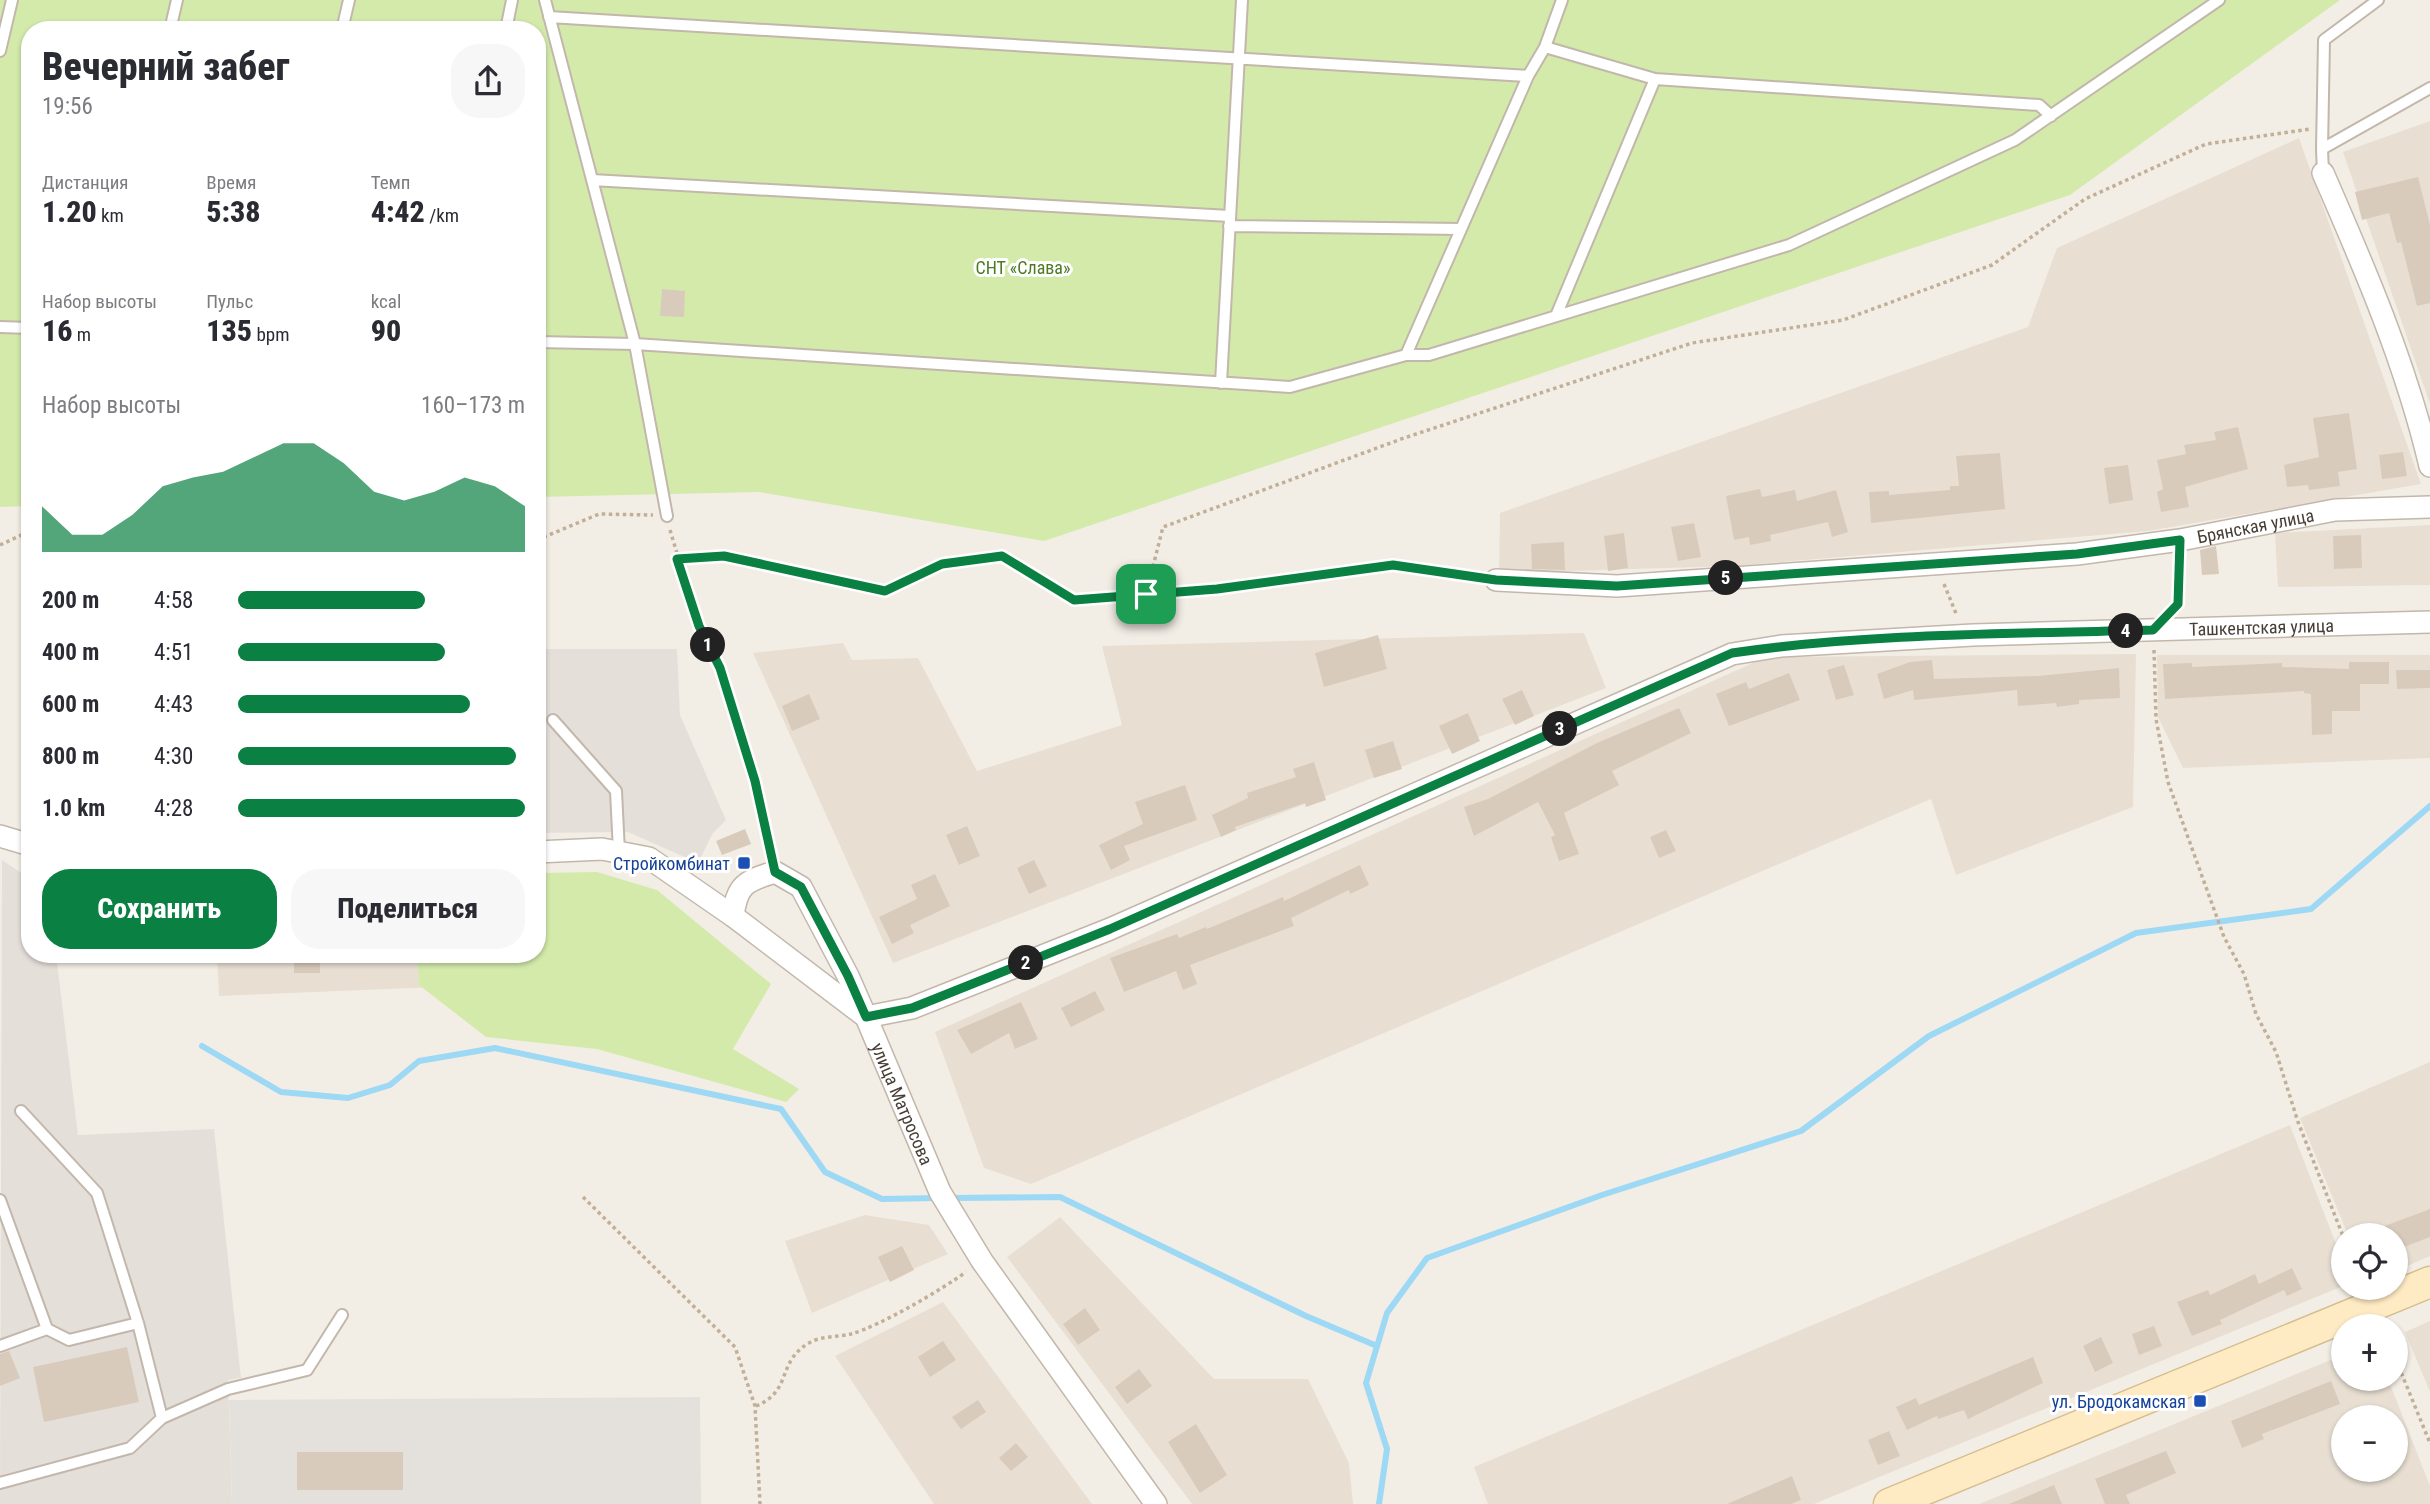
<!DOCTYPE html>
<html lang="ru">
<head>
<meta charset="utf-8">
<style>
  :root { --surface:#fff; --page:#f7f7f7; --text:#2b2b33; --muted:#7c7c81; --accent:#0b8043 }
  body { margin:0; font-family:"Roboto Condensed",sans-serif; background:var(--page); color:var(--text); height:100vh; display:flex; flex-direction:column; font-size:26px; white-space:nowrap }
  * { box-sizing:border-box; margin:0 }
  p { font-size:23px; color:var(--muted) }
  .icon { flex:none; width:38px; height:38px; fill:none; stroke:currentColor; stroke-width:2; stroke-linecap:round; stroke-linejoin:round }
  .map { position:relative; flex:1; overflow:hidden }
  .details { position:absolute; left:21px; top:21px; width:525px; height:942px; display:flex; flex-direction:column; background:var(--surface); border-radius:28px; box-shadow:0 2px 5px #0004 }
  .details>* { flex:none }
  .fabs { position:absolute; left:2331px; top:1223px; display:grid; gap:14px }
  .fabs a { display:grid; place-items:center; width:77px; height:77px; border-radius:50%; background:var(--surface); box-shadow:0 2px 5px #0004; font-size:35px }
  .pin { position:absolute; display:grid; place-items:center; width:60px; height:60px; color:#fff; margin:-30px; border-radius:14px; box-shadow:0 4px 10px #0006 }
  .km { position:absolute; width:35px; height:35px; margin:-18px; border-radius:50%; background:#222; color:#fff; font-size:19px; line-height:35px; text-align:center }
  .round { display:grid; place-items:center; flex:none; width:74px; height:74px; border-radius:28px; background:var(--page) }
  .overview { display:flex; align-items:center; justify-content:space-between; height:119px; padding:0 21px }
  h1 { font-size:38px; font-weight:800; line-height:52px }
  .stats { display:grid; grid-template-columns:repeat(3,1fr); gap:10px; height:119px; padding:7px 21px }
  .stats div { display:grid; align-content:center }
  .stats b { font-size:30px; font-weight:800 }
  .stats small { font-size:19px; font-weight:400 }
  .stats p { font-size:19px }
  .chart { height:196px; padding:14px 21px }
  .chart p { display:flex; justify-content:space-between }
  .chart svg { width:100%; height:126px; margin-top:7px; fill:var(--accent); opacity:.7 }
  .cta { display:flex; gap:14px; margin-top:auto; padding:14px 21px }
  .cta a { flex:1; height:80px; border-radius:28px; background:var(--accent); color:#fff; font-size:28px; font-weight:800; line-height:80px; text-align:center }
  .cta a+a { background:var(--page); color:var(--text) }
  ul { padding:0 21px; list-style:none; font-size:23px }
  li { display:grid; grid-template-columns:112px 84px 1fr; align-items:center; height:52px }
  li i { height:18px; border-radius:9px; background:var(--accent) }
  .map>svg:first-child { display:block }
</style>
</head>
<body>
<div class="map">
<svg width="2430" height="1504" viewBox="0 0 2430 1504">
  <rect width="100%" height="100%" fill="#f3eee5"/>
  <path fill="#e8dfd2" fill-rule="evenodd" d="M2430,121v283l-87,-252z
    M2299,138l122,346 -273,47 -413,35 -236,7 1,-60 528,-186 29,-79z
    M2430,525v60l-152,2 -3,-54z
    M1584,633l22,55 -713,275 -140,-310 90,-10 9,17 66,-2 59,113 145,-46 -20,-79z
    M2136,654l-3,153 -177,68 -25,-76 -900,385 -47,-16 -49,-136 831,-375z
    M2157,655h273v103l-247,10 -25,-51z
    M217,954h218l2,33 -218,9z
    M2430,1062v194l-34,15v-35l-48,-1 -48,-117z
    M2290,1125l53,137v24l-529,218h-326l-14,-37z
    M865,1215l64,10 19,29 -136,59 -27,-72z
    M1060,1217l154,162h94l41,84 4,41h-161l-185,-247z
    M943,1302l149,202h-158l-99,-148z
    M2430,1321v71l-25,-60z
    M2343,1355v24h45l42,107v18h-451zM2343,1418h53v52h-53z"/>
  <path fill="#e5dfda" d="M537,649h140l3,66 46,105 -13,13 -15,30 -70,-31 -91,1z
    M2,860l28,19v75h26l22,181 136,-6 27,249 -13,2 4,124h-232z"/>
  <path fill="#d3eaab" d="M0,0h2340l-270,195 -1026,346 -285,-49 -222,5v-467h-507v476l-30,1z
    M597,872l60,18 114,94 -38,65 66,40 -13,13 -189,-53 -111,-12 -67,-52 -2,-31h120v-81z"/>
  <path fill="#e4e1dd" d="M700,1397l1,107h-469l-3,-104z"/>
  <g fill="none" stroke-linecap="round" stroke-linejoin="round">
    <path stroke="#9dd8f4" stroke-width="6" d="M202,1046l79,46 67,6 42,-13 29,-24 76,-13 286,61 44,63 57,27 56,-1
      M948,1198l112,-1 246,119 71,30
      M1379,1504l8,-55 -21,-66 21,-70 40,-55 175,-63 199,-64 128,-95 207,-103 175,-24 119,-103"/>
  </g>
  <path fill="#d9cbbc" d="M2418,177l12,48v78l-13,3 -16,-64 -4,1 -8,-30 -27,7 -7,-28z
    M662,289l23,2 -1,26 -24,-1z
    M2349,413l8,56 -19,3 2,14 -31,4 -1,-5 -21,2 -3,-22 35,-8 -6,-39z
    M2238,427l10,42 -63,18 4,20 -28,5 -4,-20 6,-3 -6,-29 29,-6 -2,-9 32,-5 -2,-8z
    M2403,452l4,24 -25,3 -3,-24z
    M2000,453l5,56 -134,14 -2,-31 20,-1v4l61,-5v-4h9l-3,-30z
    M2128,465l5,35 -24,4 -5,-36z
    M1760,489l2,8 33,-7 2,11 39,-11 12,42 -16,5 -4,-15 -58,13 1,6 -21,4 -1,-8 -15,3 -8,-44z
    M1694,523l7,34 -23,4 -7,-34z
    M1624,533l4,35 -20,3 -4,-35z
    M2361,535l1,33 -28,1 -1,-33z
    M1564,542l1,28 -33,-1 -1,-25z
    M2216,546l3,28 -17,1 -2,-25z
    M1378,635l9,34 -63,18 -9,-34z
    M1932,660l2,19 104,-3 81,-8 1,30 -41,2v4l-22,3 -1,-4 -38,3 -1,-16 -103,10 -1,-10 -29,9 -7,-25 33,-12z
    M2349,662h40v22h-29v27h-28v23l-20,1 -1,-41 -7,-1v-2l-139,8 -2,-35 29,-1v4l90,-4v4l67,2z
    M1844,665l10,30 -18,5 -9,-30z
    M2396,670h34v18l-33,1z
    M1789,673l11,27 -71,26 -13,-32 30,-12 3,7z
    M1522,690l12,26 -19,9 -13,-26z
    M809,694l11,25 -28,12 -10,-25z
    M1679,708l12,25 -79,38 7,14 -55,28 15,41 -20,7 -8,-24 4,-2 -17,-33 -64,34 -10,-29 24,-8 109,-56z
    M1468,713l12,28 -28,13 -13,-28z
    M1393,741l9,28 -28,9 -9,-28z
    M1314,762l12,38 -20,7 -1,-4 -70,24 1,3 -15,7 -9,-22 36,-17 -1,-5 49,-16 -3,-8z
    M1185,785l12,35 -73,26 6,14 -19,10 -12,-25 44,-21 -8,-22z
    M967,826l13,30 -21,9 -13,-30z
    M745,829l6,15 -29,11 -6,-14z
    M1666,830l10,21 -17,7 -9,-21z
    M1034,860l13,26 -18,8 -12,-26z
    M1360,865l9,20 -19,9 -1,-4 -58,28 3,8 -104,39 7,19 -14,6 -7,-19 -52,21 -14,-34 67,-24 2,4 27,-11 1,2 76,-32 1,4z
    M935,874l15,32 -40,19 4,8 -22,11 -13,-27 38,-18 -6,-14z
    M294,954h26v19h-26z
    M1095,991l10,19 -34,17 -10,-19z
    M1021,1002l17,37 -23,10 -6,-16 -38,21 -14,-24z
    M2430,1209v28l-34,13v-14h-38z
    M902,1246l12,24 -24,12 -12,-25z
    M2292,1268l10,21 -15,7 -3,-6 -64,30 2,4 -30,12 -15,-34 31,-12 2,5 45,-21 4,10z
    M1085,1308l15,22 -22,15 -15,-21z
    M2154,1326l8,20 -23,9 -7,-21z
    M2101,1337l12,26 -18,9 -12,-26z
    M943,1341l13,19 -26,17 -12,-20z
    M127,1347l12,55 -95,20 -11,-55z
    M9,1351l11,27 -20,8v-32z
    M2033,1357l10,26 -75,36 -4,-9 -26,9 -1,-3 -30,14 -11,-23 20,-9 3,7z
    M1139,1369l13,17 -25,18 -12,-17z
    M2331,1381l9,23 -78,30 2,5 -22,9 -11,-27z
    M978,1400l8,12 -25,17 -9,-12z
    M1196,1424l31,51 -27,18 -32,-51z
    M1889,1431l11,25 -22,9 -10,-25z
    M1016,1443l12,14 -17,14 -12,-13z
    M2166,1451l10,22 -50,22 4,9h-25l-10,-25z
    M297,1452h106v38h-106z
    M1792,1476l9,24 -10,4h-64z
    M2054,1485l8,19h-53z"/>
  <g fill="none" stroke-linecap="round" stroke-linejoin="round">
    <g stroke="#c2b7aa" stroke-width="14">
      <path id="lane" d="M545,0l90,344 32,172
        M549,17l979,59
        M170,30l7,-30
        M342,30l7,-30
        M506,30l6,-30
        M1545,47l110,32 384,26 12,11
        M0,51l12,-51
        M2322,149l2,-109 54,-40
        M2323,173l-1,-24 108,-61
        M592,180l638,36
        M1229,226l232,3
        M1556,316l99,-237
        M0,327l30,1
        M537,342l98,2 655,43 116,-32 122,-279 17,-29 17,-47
        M1406,355h23l360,-110 226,-105 204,-140
        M1221,383l21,-383
        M553,720l63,71 3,61
        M21,1111l76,82 41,130 24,95
        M0,1200l47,129 -47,17
        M47,1329l22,11 69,-17
        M0,1483l130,-35 32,-30 66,-29 79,-19 35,-55"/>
    </g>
    <g stroke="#c2b7aa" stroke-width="24">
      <g id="street">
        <path d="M2323,173c42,96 83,191 107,293"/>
        <path id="s1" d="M1496,580l121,6 460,-32 103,-14 155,-30 95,-3"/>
        <path d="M0,836l30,9"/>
        <path id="s2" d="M537,852l65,-3 47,9 84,58 133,101 74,175 42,69 174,243"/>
        <path id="s3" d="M733,916c4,-31 12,-35 42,-44l26,15 47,89 18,41 46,-9 198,-79 622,-275 49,-8 192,-11 457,-13"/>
      </g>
    </g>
    <g stroke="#d6be91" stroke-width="33">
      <path id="secondary" d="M1889,1504l541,-222"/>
    </g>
    <path stroke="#c2af97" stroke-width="3.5" stroke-dasharray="3.5 3.5" stroke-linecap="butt" d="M670,530l29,96 21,42 35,113 15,71
      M537,540l62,-26 54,1
      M0,545l30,-14
      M677,559l47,-3 161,35 57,-27 60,-8 72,44 143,-11 176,-24 86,13
      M1944,584l13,32
      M1146,594l17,-67 241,-89 288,-95 151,-23 149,-55 93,-66 121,-55 104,-15
      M2173,609l5,-5 3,-45
      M2154,650l2,69 12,63 56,155 20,37 12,40 20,38 22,70 45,114
      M583,1197l152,150 20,59 5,98
      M2396,1360l34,83
      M756,1406c37,-15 20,-44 53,-63 11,-7 29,-6 42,-9 29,-8 90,-44 115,-62"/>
    <use href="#lane" stroke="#fff" stroke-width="10"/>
    <use href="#street" stroke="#fff" stroke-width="21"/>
    <use href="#secondary" stroke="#ffebc3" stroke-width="30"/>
  </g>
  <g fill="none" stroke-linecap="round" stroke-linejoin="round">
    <g stroke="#fff" stroke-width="14">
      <path id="route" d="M2180,540l-2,64 -25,26c-140,4 -283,3 -421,23l-622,276 -198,79 -46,9 -18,-41 -47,-89 -26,-15 -20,-91 -35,-113 -21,-42 -22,-67 47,-3 161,35 57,-27 60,-8 72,44 143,-11 176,-24 103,15 121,6 460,-32z"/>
    </g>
    <use href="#route" stroke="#0b8043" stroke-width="9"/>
  </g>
  <g fill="#1a4fb4" stroke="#fff" stroke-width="2.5">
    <rect x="737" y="856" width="14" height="14" rx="3.5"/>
    <rect x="2193" y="1394" width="14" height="14" rx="3.5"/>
  </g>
  <g text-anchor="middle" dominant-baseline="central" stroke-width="6" stroke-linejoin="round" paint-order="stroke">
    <g font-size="18" fill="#4c7b24" stroke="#fff">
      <text x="1023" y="267">СНТ «Слава»</text>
    </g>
    <g font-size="18" fill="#463d34" stroke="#fff">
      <text stroke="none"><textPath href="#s1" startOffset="763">Брянская улица</textPath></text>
      <text stroke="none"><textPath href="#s3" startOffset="1713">Ташкентская улица</textPath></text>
      <text stroke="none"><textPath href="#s2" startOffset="476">улица Матросова</textPath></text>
    </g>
    <g font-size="18" fill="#164399" stroke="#fff" text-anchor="end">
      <text x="730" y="863">Стройкомбинат</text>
      <text x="2186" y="1401">ул. Бродокамская</text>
    </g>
  </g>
</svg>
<div class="fabs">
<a><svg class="icon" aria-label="locate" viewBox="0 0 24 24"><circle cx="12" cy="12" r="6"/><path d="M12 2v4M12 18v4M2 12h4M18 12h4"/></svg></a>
<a>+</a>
<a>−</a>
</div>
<div class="pin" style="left:1146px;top:594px;background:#1e9e55"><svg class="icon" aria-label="arrive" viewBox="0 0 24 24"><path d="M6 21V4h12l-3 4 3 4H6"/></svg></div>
<b class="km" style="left:708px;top:645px">1</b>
<b class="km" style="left:1026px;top:963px">2</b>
<b class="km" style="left:1560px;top:729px">3</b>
<b class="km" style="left:2126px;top:631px">4</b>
<b class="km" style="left:1726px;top:578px">5</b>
<section class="details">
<div class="overview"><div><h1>Вечерний забег</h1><p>19:56</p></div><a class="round"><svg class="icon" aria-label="share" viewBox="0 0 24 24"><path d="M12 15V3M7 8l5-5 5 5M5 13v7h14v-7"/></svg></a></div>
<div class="stats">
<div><p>Дистанция</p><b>1.20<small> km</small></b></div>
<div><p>Время</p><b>5:38</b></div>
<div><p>Темп</p><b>4:42<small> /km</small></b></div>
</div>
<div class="stats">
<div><p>Набор высоты</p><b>16<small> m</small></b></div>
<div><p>Пульс</p><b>135<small> bpm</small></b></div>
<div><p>kcal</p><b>90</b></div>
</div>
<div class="chart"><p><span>Набор высоты</span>160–173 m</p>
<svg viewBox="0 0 160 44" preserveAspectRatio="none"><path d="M0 44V28L10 38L20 38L30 31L40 21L50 18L60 16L70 11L80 6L90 6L100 13L110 23L120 26L130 23L140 18L150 21L160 28V44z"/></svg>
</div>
<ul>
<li><b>200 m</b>4:58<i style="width:65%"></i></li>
<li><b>400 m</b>4:51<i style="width:72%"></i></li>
<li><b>600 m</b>4:43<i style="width:81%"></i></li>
<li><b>800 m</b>4:30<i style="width:97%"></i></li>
<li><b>1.0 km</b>4:28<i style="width:100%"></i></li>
</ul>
<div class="cta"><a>Сохранить</a><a>Поделиться</a></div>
</section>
</div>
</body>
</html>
